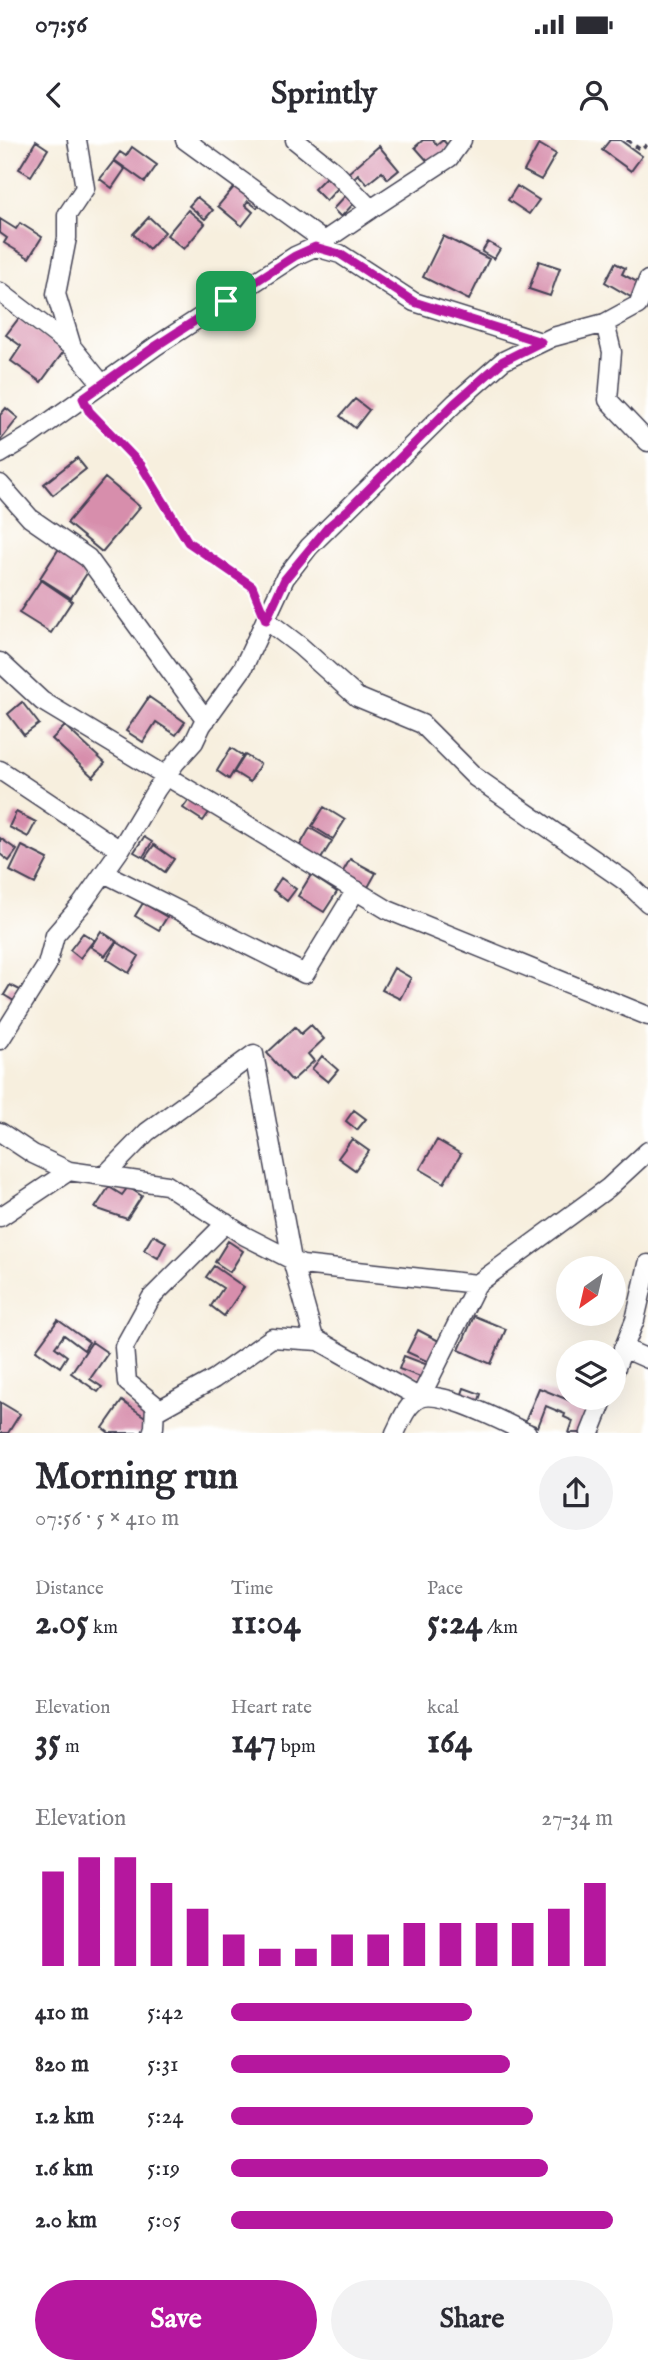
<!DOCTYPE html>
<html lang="en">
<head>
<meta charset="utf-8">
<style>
  :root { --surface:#fff; --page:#f2f2f3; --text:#2b2b33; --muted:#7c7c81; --accent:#b5179e }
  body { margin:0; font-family:"IM FELL English",serif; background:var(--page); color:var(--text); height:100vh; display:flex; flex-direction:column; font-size:26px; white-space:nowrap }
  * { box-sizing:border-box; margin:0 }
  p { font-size:23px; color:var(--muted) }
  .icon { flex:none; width:38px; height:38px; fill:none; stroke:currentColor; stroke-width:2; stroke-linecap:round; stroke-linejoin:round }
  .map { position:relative; height:1293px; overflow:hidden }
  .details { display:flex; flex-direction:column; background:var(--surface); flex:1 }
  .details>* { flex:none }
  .needle { width:46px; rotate:214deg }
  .controls { position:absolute; left:556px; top:1116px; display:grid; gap:14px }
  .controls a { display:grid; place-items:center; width:70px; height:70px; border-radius:50%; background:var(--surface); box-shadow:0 7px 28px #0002; font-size:35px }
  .pin { position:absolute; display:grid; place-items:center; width:60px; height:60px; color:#fff; margin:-30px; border-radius:14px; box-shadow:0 4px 10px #0006 }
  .round { display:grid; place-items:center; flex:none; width:74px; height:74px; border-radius:37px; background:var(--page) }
  .headline { display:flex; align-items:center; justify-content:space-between; height:119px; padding:0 35px }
  h1 { font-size:38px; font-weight:800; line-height:52px }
  .metrics { display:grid; grid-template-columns:repeat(3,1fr); gap:10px; height:119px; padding:7px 35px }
  .metrics div { display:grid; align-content:center }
  .metrics b { font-size:35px; font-weight:800 }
  .metrics small { font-size:19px; font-weight:400 }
  .metrics p { font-size:19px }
  .chart { height:196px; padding:14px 35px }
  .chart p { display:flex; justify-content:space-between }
  .chart svg { width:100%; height:126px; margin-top:7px; stroke:var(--accent); stroke-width:6 }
  .primary-button { display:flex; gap:14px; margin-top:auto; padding:14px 35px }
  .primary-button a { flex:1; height:80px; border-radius:42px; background:var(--accent); color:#fff; font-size:28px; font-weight:800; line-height:80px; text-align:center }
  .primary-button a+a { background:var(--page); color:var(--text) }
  ul { padding:0 35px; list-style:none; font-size:23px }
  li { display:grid; grid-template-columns:112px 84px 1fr; align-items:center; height:52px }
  li i { height:18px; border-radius:9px; background:var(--accent) }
  .status { display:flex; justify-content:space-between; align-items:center; height:49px; padding:0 35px; background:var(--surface); direction:ltr }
  .status svg { height:19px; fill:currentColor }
  header { display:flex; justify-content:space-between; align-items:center; height:91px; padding:0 35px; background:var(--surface); font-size:32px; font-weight:800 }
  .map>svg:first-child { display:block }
</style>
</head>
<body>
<div class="status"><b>07:56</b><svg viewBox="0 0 49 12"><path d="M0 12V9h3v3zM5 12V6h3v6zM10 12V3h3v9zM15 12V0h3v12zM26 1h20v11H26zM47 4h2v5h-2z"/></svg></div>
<header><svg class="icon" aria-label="back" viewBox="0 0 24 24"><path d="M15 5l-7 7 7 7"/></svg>Sprintly<svg class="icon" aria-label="person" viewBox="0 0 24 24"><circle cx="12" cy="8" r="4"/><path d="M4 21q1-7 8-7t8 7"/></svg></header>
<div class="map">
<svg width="648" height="1293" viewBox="0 0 648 1293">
  <rect width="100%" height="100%" fill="#fff"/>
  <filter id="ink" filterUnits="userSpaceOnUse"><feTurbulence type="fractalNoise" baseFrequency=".0143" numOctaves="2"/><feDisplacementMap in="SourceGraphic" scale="14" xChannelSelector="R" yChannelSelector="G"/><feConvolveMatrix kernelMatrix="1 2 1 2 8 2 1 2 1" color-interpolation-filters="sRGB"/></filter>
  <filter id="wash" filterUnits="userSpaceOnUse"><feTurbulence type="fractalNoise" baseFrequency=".00686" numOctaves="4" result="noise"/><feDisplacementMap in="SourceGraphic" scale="28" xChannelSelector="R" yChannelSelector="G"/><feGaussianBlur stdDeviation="1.57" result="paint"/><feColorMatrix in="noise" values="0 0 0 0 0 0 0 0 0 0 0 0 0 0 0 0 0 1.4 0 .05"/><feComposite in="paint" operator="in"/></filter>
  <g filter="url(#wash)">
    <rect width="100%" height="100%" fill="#f7efde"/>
    <g id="blocks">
      <path fill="#d78eac" d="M423,0h10l4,5 6,-5 6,7 -19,17 -15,-17z
        M610,0h10l22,16 -11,15 -29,-21z
        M36,1l12,8 -17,27 -12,-7z
        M539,4l17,10 -15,26 -17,-9z
        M379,6l20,24 -11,9 -6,-7 -15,12 -9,-10 -5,5 -5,-6z
        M132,7l25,18 -12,17 -31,-22 6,-8 6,4z
        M114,21l11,8 -13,19 -12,-9z
        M326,37l12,11 -12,13 -12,-12z
        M239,41l24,20 -6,7 -9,-7 -3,4 8,7 -11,14 -24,-20z
        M517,46l22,14 -10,14 -21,-14z
        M349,52l8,8 -16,17 -8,-8z
        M197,57l16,13 -8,9 -16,-13z
        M188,70l17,14 -21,25 -17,-14z
        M149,77l16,15 -16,17 -16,-15z
        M0,79l16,10 4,-6 22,14 -13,21 -25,-15 3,-5 -7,-5z
        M443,96l46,23 -20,41 -46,-23z
        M488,102l12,7 -6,10 -12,-7z
        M539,121l21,7 -10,28 -21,-7z
        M615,123l10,5 -3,6 21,11 -7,15 -31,-18z
        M19,178l45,33 -23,31 -30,-21 10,-15 -15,-11z
        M355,259l14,11 -14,18 -15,-12z
        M6,268l12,10 -18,23v-26z
        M77,318l9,11 -33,26 -9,-11z
        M105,338l35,29 -38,45 -35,-29z
        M60,407l31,20 -20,31 -31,-20z
        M41,440l31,21 -21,32 -32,-20z
        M149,557l36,25 -9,13 -20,-13 -13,20 -17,-11z
        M22,562l17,22 -15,11 -16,-21z
        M65,586l40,37 -12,14 -41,-38z
        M231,608l12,8 -14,23 -12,-8z
        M245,615l15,9 -10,18 -16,-10z
        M191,657l19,14 -7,10 -20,-13z
        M324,667l21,13 -12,19 -21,-13z
        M16,672l20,10 -8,15 -19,-10z
        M310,688l22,13 -13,21 -21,-13z
        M144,697l8,5 -9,15 -9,-5z
        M0,698l17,12 -8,11 -9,-7z
        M154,705l20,14 -9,13 -20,-14z
        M22,706l26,13 -13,25 -25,-13z
        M350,719l26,14 -9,16 -26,-14z
        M311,735l26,17 -13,20 -26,-16z
        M281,738l15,11 -9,12 -14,-11z
        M143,763l24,14 -8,13 -24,-14z
        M101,791l15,10 -11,15 -14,-9z
        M83,793l11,7 -14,18 -10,-8z
        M117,802l22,14 -10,17 -22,-14z
        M394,828l17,10 -11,21 -18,-9z
        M10,845l10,5 -6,11 -10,-6z
        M311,885l13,14 -16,15 6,7 -22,20 -25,-28 28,-26 6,7z
        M322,916l16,14 -10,12 -16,-13z
        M354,970l12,9 -9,11 -11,-9z
        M352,999l17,12 -14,19 -17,-12z
        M437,1000l24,14 -17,29 -24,-14z
        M109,1047l13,8 6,-8 14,9 -15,23 -32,-11z
        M153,1095l13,7 -8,16 -14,-8z
        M228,1101l15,10 -13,21 -15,-10z
        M214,1126l30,21 -20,29 -13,-10 12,-18 -17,-11z
        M474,1176l32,13 -15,35 -32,-14z
        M58,1180l31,22 -5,8 -20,-15 -9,12 12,9 -7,11 -24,-17z
        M418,1190l21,11 -10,21 -22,-10z
        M92,1202l16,11 -18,26 12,8 -4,5 -27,-19z
        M404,1216l24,9 -5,13 -24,-9z
        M464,1248l17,6 -3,9 -17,-6z
        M539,1248l54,22 -9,23h-15l4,-12 -9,-4 1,-3 -19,-8 -8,21 -13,-5z
        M122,1261l29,20 -7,12h-35l-6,-5z
        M0,1262l20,12 -12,19h-8z"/>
    </g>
  </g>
  <g filter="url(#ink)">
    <use href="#blocks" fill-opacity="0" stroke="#424153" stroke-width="2"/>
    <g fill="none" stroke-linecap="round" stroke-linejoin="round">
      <g stroke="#424153" stroke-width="21">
        <path id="street" d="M185,0l132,96 -2,11
          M295,0l40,32 36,37 78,-51 13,-18
          M315,107l56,-38
          M0,152l72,55 30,37
          M605,183l7,29 -4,48 40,42
          M72,207l-16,-53 11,-56v-23l18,-27 -8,-48
          M0,314l28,-17 128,-91 139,-90 20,-9 25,7 74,48 127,40
          M0,344l30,34 58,40 118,162
          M266,480l34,26 57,51 65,27 53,53 150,104 23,22
          M0,522l42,39 346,209 260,106
          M0,630l120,80
          M104,733l201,101 51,-84
          M0,900l47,-75 8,-30 26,-30 39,-55 36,-60 19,-27 19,-21 8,-17 41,-57 42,-90 24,-31 146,-144 48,-42 50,-24 52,-14 33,-18 10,-25
          M0,992l33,22 36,17 98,14 78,51 57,29 175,19 131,-96 40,-37
          M104,1036l43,-44 107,-78 38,206 22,78 106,60 57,-114
          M0,1077l69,-46
          M226,1083l-75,75 -27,49 3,35 33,27 54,-30 58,-41 47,3
          M623,1208l25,11
          M614,1232l21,-52 13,-56
          M152,1293l2,-6 1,-22
          M395,1293c6,-12 12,-29 25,-35 22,-9 85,25 107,35
          M590,1293l14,-35"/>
      </g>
      <path stroke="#424153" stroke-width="3.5" stroke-dasharray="5 5" stroke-linecap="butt" d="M627,0l14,10 7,-6
        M92,274l49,51 47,77 64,44 4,9"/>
      <use href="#street" stroke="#fff" stroke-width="18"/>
    </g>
  </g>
  <g fill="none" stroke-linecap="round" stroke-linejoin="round" filter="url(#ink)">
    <g stroke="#fff" stroke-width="14">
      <path id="route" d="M315,107l25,7 74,48 127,40 -38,19 -48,42 -107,107 -20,17 -43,52 -19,41 -14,-34 -64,-44 -47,-77 -52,-54 -6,-13 73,-52 139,-90z"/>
    </g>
    <use href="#route" stroke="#b5179e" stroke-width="9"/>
  </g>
</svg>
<div class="controls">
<a><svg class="needle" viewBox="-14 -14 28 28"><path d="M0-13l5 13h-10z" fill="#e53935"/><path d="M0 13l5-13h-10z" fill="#7c7c81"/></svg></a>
<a><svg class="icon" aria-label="layers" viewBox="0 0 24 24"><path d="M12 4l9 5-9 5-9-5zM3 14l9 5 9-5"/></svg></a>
</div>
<div class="pin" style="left:226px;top:161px;background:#1e9e55"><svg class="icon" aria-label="arrive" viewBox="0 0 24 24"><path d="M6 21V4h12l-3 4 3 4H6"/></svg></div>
</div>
<section class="details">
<div class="headline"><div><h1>Morning run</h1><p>07:56 · 5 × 410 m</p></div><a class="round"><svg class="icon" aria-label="share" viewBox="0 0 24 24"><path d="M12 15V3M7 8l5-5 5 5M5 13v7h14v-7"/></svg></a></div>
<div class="metrics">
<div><p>Distance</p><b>2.05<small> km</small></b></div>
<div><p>Time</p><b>11:04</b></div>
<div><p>Pace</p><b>5:24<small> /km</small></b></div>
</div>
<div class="metrics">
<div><p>Elevation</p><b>35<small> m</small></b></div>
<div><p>Heart rate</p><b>147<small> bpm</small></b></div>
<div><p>kcal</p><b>164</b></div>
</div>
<div class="chart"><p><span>Elevation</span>27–34 m</p>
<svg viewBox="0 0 160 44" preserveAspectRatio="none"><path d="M5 44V11M15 44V6M25 44V6M35 44V15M45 44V24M55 44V33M65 44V38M75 44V38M85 44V33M95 44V33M105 44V29M115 44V29M125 44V29M135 44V29M145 44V24M155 44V15"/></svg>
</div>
<ul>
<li><b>410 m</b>5:42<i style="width:63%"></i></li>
<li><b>820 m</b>5:31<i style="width:73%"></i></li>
<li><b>1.2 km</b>5:24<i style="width:79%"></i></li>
<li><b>1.6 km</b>5:19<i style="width:83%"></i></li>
<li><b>2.0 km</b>5:05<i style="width:100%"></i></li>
</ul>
<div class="primary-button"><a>Save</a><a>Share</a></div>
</section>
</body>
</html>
